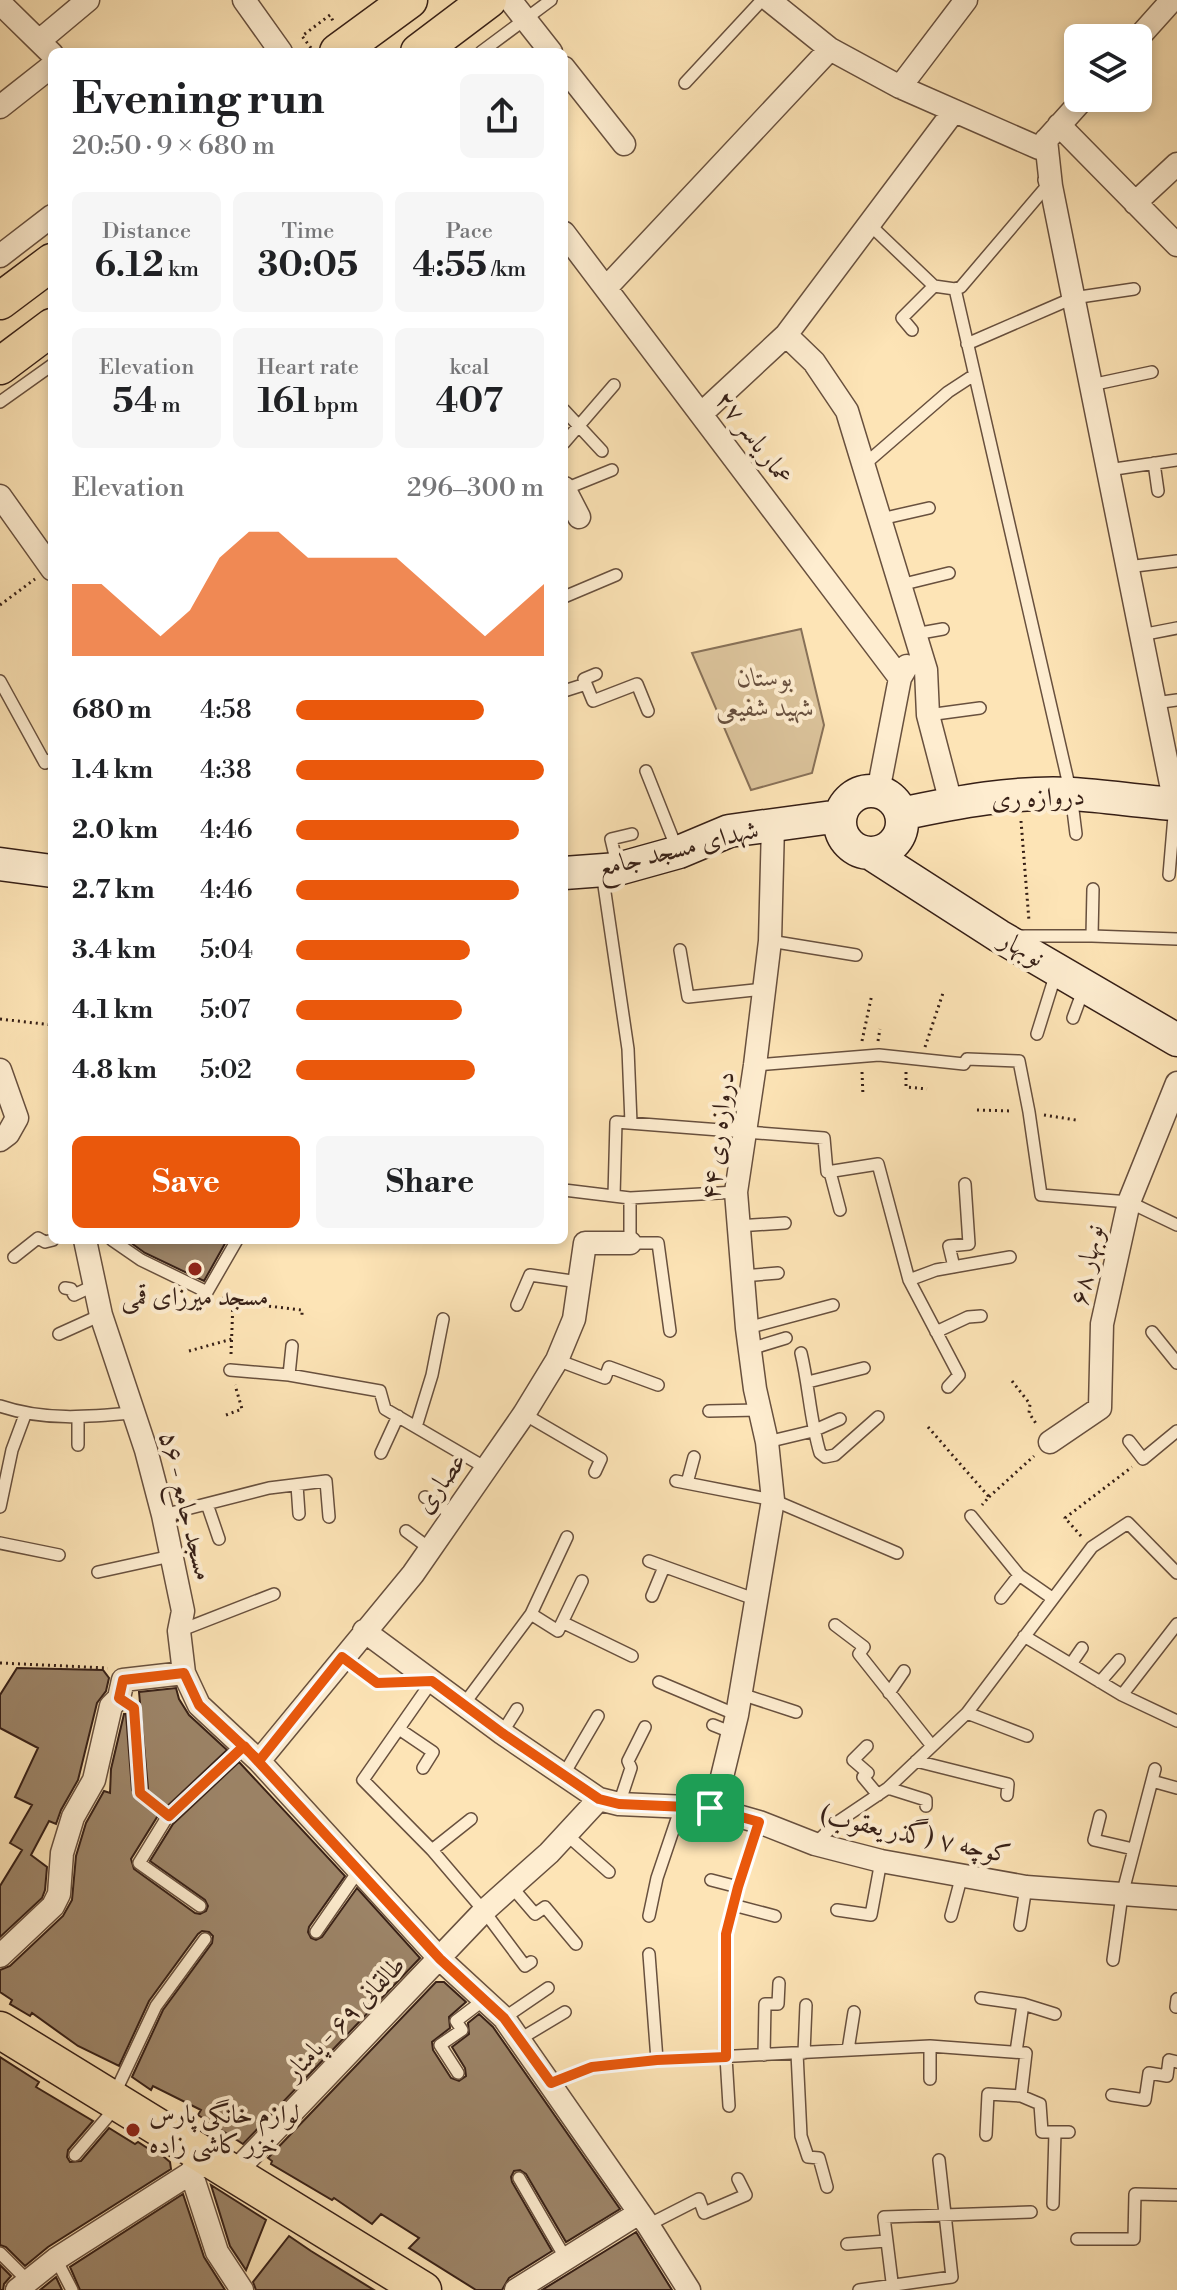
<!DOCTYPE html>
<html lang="en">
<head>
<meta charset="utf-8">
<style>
  :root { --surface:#fff; --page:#f6f6f6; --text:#202124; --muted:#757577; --accent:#ea580c }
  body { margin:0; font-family:"Libre Bodoni",Amiri,serif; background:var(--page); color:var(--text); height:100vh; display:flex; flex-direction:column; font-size:30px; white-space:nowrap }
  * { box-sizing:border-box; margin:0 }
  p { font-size:26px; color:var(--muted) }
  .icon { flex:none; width:44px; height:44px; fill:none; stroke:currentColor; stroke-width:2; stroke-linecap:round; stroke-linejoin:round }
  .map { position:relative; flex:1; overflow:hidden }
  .panel { position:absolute; left:48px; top:48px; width:520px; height:1196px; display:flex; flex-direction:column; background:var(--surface); border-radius:12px; box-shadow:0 4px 12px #0003 }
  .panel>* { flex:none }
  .controls { position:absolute; left:1064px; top:24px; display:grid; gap:16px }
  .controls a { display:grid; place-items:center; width:88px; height:88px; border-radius:12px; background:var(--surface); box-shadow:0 4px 12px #0003; font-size:40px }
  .pin { position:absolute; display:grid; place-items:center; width:68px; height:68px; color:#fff; margin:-34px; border-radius:16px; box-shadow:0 4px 12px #0006 }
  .round { display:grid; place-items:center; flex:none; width:84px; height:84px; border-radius:12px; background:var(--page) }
  .summary { display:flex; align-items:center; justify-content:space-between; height:136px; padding:0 24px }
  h1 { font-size:44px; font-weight:700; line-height:60px }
  .figures { display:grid; grid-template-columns:repeat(3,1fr); gap:12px; height:136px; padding:8px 24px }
  .figures div { display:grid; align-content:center; border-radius:12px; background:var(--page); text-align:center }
  .figures b { font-size:34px; font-weight:700 }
  .figures small { font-size:22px; font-weight:400 }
  .figures p { font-size:22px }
  .chart { height:224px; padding:16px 24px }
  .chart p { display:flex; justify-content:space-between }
  .chart svg { width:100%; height:144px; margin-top:8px; fill:var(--accent); opacity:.7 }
  .primary-button { display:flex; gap:16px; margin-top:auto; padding:16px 24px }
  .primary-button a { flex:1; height:92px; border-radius:12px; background:var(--accent); color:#fff; font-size:32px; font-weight:700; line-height:92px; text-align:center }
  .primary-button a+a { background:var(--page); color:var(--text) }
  ul { padding:0 24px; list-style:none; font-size:26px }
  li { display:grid; grid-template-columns:128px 96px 1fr; align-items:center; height:60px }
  li i { height:20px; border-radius:10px; background:var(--accent) }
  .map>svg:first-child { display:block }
</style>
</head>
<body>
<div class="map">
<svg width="1177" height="2290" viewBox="0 0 1177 2290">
  <rect width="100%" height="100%" fill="#fde4b6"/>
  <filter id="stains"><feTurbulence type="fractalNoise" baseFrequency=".0025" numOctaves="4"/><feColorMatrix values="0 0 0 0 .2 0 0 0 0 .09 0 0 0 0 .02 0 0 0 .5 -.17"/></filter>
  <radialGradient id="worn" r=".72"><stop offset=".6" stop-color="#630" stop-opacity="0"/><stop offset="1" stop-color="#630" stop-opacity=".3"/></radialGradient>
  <path fill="#dbc39b" stroke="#887158" stroke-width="2" d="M801,629l23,96 -12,48 -61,17 -59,-137z"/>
  <path fill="#9d8569" stroke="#361f16" stroke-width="2" d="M127,1240h100l-23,41 -59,-28z
    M17,1668l86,2 6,8 -3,13 -9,12 -19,77 -17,30 -5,14 -7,-3 -18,34 16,12 -2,23 -3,8 -42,39v-51l22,-36 -12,-7 22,-38 -17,-8 23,-49 -38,-20v-33z
    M176,1688l3,11 10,16 38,35 -68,64 -28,45 3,10 61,44 5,1 6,-3 2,-5 -3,-6 -55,-39 23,-37 66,-62 106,114 -36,51 -1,5 3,6 5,2 6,-3 35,-49 63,70 -177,186 -45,-29 3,-5 -48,-24 -2,4 -19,-13 31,-67 49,-67 1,-7 -4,-4 -7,-1 -4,3 -49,67 -30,65 -41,-20 -46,-33 -2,3 -20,-12 2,-4 -12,-8v-22l10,-4 53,-50 9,-16 4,-44 10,-33 18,-32 6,2 1,-24 13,-55h2l6,76 4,6 5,1 6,-4 1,-5 -9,-96z
    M436,1982h8l22,20 -17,15 1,11 -18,14 1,8 18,28 8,3 7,-5 -1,-8 -13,-21 17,-13 -1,-11 11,-9 14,13 127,182 -54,33 -40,-68 -6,-4 -6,1 -3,6 1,5 40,69 -43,27 -7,12h-26l-67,-42 10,-10 -38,-24 -9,10 -38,-26 -2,2 -61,-36 1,-3 -4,-3z
    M0,2057l39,25 -3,5 57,34 -25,29 -1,7 3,5 11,-1 28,-33 26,16 3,-2 17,11 2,-2 13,11 1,7 -123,78 -23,19 -19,-19 -6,-2z
    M211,2185l55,35 -20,50 -16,-24z
    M183,2194l21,63 21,33h-145l-10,-23z
    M636,2232l36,58h-130z
    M289,2236l22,15 63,39h-118l-3,-8z
    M0,2265l11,11 -7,8 -1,6h-3z
    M56,2277l6,13h-22z"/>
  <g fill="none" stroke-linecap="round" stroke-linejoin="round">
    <g stroke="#68503e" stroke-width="14">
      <path id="lane" d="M481,52l70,-52
        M685,83l77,-83
        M869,224l65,62 21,3
        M955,289l116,505 5,40
        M955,289l6,-2 85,-100 -2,-7
        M912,330l-10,-12 32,-32
        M967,344l106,-46 61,-9
        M1091,385l61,-13
        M0,402l52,-37
        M564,410l38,41
        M564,443l50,-58
        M1154,463l4,28
        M865,464l83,-72 26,-17
        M1108,470l69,-10
        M565,489l47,-19
        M881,519l48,-11
        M1127,567l50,-6
        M900,585l49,-12
        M564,597l52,-22
        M915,634l28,-5
        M1141,635l36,-7
        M596,674l-12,5 9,22 44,-17 11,27
        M0,681l45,82 7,-4
        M564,691l22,-7
        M1155,703l22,-3
        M928,715l52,-7
        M646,771l31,78
        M618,868l-7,-29 21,-5
        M602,872l26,177 3,74
        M1169,875l6,-71
        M1019,936h73l85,3
        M1092,936l1,-47
        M770,941l86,14
        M680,950l8,47 76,-8
        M1073,1018l11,-30
        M1037,1034l19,-61
        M755,1065l124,-10 85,9 3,-5 52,2 10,51 12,83 88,7 48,23
        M830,1172l10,38
        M564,1190l66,8 106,-6
        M614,1196l2,-74 208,16 3,34 51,-8 31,116 50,95 -11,12
        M630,1198v45h28l12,88
        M737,1226l48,-3
        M112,1240l29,20 66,32 30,-52
        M14,1257l24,-19 7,4 8,-2
        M954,1267l-5,-21 20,-2 -4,-60
        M742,1276l36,-3
        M909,1280l27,-10 74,-13
        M65,1288l6,1 3,6 21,-10
        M517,1305l13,-30 49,7
        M747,1328l86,-23
        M936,1332l32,-15 13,-1
        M1152,1332l25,31
        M59,1334l42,-19
        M750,1349l36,-11
        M801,1353c8,33 9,67 19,100l5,4 10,-2 43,-38
        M557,1360l48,18 4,-11 49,18
        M230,1370l59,5 91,16 5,18 101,59
        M289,1375l3,-29
        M808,1382l56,-14
        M0,1406c44,15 88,11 133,7
        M709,1411l50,-1
        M524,1414l77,45 -6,13
        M78,1417v28
        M416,1427l16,-52 11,-56
        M1129,1441l14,18 34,-28
        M767,1442l46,-11 27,-12
        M381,1453l17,-37
        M676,1481l97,19 124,53
        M687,1483l7,-26
        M297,1485l2,29
        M425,1497l27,17
        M207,1504l12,35
        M0,1507l12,-57 13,-35
        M163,1515l106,-27 57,-7 3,36
        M971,1516l48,59 33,23
        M406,1531l23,17
        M0,1543l59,12
        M649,1561l108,39
        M98,1572l73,-16
        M652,1596l12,-29
        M1001,1598l18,-23
        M531,1614l27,17 24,-50
        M564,1623l68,33
        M835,1625l29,22 -5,7 73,92
        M179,1631l95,-37
        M1024,1636l98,59 55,26
        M342,1657l35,26 50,-2
        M1071,1664l11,-16
        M432,1681l-69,99 69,70 52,61 41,55 6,-4
        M659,1682l78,33
        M1100,1682l19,-22
        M889,1693l15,-22
        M741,1694l55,18
        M1122,1695l55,-71
        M119,1698l15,10 6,81
        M464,1704l67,-90 36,-77
        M967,1713l60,23
        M713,1725l20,8
        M399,1729l34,23 -10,16
        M502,1733l15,-24
        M867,1746l-14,14 15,13 -5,4 15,18
        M916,1761l92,23 -1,11
        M564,1774l34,-58
        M1152,1781l25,7
        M888,1788l38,12v6
        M619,1804l12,-36 -3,-7 17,-34
        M1100,1816l-6,24 39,9
        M567,1835l42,37
        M815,1844l21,-21 52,-35 79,-75 125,-166 36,-24 49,50
        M432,1850l39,-31
        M711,1880l27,7
        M511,1886l24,28 10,-7 31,37
        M733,1905l42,11
        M200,1906l-61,-43 27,-44 78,-73
        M837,1910l34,5 10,-54
        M649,1916l8,-38 24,-71
        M951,1916l11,-41
        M1020,1925l6,-38
        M316,1932l43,-62
        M649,1954l8,106
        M1113,1960l9,-65 33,-126
        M981,1998l42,6 32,10
        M1176,2007l1,-8
        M504,2018l44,-30
        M520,2039l45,-27
        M930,2046v33
        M848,2050l6,-38
        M1016,2052l7,-48
        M797,2053l4,83 7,21 11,1 8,29
        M804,2053l2,-48
        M764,2055l1,-51h13l1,-21
        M458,2073l-18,-28 22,-15 -6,-9 29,-22
        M551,2083l41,-16 65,-7 273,-14 96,7 -5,43
        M114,2095l42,-89 49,-67
        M1112,2095l33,5 4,-27 18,3 2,-16 8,2
        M729,2106l-3,-49v-123l12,-47 21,-65
        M986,2135l2,-41 33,2 19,8 2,28h27
        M75,2155l41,-48
        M519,2178l47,81
        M1053,2204l2,-72
        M648,2225l51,-26 5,14 42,-18 -8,-16
        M1077,2239h57l1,-45 42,1
        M847,2244l39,-3
        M0,2253l28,28
        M56,2259l16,31
        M859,2290l93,-13 -13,-117
        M893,2290l-9,-73 147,-5"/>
    </g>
    <g stroke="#68503e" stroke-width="25">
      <path id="street" d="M244,0l37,52
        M510,0l41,52
        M769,0l61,49 70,38 139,61 45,-50
        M0,3l52,51
        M1138,38l34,-38
        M39,41l49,-41
        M564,68l60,76
        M900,87l66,-87
        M0,107l52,-41
        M1059,125l118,120
        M1046,140l5,46 124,618
        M1135,203l42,-39
        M564,233l336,445
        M0,256l52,-40
        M606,288l224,-239
        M786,335l28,27 33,49 79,259 2,45 23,88
        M701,414l85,-79 168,-224
        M564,488l15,29
        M0,496l52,73
        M878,792l22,-114 7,-12
        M0,1070l17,48 -9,16 -8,6
        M85,1240l16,75 45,135 17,65 20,96 -4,20 5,42 15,32 60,56 181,198 64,59 144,207 41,65
        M1050,1442l50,-34 2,-84 27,-122 48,-119
        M364,1631l138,102 97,66 20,5 91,4 49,14 56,22 66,17 145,26 151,11
        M259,1761l154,-187 111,-160 33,-54 17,-41 11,-76h45
        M710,1808l11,-27 16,-66 36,-215 -6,-58 -12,-53 -8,-61 -11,-136 19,-127 15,-124 3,-116
        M0,1956l53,-50 6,-12 3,-41 11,-36 21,-37 17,-74 8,-8 4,-18 61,-7
        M191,2172l26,80 25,38
        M233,2174l251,-263 65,-58 50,-54
        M17,2290l39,-31 155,-99
        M516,2290l123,-77"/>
    </g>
    <g stroke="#361f16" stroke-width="35">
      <path id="secondary" d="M840 822a31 31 0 1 1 62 0a31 31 0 1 1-62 0Z
        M901,814c56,-12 114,-23 171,-20 35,2 70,8 105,10
        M870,853l129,83 178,104
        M0,864l52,7
        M564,873l54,-4 61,-17 50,-21 111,-15"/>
    </g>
    <g stroke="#361f16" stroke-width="39">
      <path id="primary" d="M338,52l71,-52
        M419,52l69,-52
        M0,301l52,-39
        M0,366l52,-39
        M0,2030l423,260"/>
    </g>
    <path stroke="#361f16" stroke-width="3" stroke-dasharray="2 4" stroke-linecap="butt" d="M311,48l-9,-12 28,-21 3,6
      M0,605l35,-26
      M1021,821l8,100
      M0,1019l52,6
      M862,1041l10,-47
      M878,1041l2,-12
      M925,1047l19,-57
      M862,1072l1,24
      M906,1072v15l21,2
      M977,1110l36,1
      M1044,1115l32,5
      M222,1298l11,4 69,8v8
      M189,1351l43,-12
      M231,1354l2,-52
      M1012,1381l18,23 -1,9 8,12
      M226,1415l16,-6 -7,-24
      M928,1427l61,70 -7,8
      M989,1497l45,-41
      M1081,1536l-16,-18 67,-51
      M0,1663l108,5"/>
    <use href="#lane" stroke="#feedd0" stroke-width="11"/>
    <use href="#street" stroke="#feedd0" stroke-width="22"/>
    <use href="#secondary" stroke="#feedd0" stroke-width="32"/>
    <use href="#primary" stroke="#fde4b6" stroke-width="36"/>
  </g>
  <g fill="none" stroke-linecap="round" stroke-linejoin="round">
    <g stroke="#fff" stroke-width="16">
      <path id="route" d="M710,1808l-91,-4 -20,-5 -97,-66 -70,-52 -55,2 -35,-26 -83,104 -60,-56 -15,-32 -61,7 -4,18 15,10 6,85 29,23 75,-70 196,213 64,59 47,65 41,-16 65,-7 69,-3v-123l12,-47 21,-65 -49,-14"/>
    </g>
    <use href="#route" stroke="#ea580c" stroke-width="10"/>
  </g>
  <g fill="#8f2418" stroke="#feedd0" stroke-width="3">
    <circle cx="195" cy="1269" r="8"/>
    <circle cx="133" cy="2130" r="8"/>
  </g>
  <g text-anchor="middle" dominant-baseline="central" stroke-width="8" stroke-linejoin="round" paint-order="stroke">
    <g font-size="26" fill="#361f16" stroke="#feedd0">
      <text transform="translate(754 438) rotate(53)">عمار یاسر ۲۷</text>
      <text transform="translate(1038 798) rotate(-2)">دروازه ری</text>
      <text transform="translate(678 849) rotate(-14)">شهدای مسجد جامع</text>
      <text transform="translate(1022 949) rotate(30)">نوبهار</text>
      <text transform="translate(718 1136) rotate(-83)">دروازه ری ۴۴</text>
      <text transform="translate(1087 1265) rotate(-78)">نوبهار ۶۸</text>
      <text transform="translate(441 1483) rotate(-54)">عصاری</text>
      <text transform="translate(186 1506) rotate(76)">۵۶ - مسجد جامع</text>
      <text transform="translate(915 1835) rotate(12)">کوچه ۷ (گذر یعقوب)</text>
      <text transform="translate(345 2018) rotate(-46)">طالقانی ۶۹ - پامنار</text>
    </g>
    <g font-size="26" font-style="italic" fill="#68503e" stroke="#feedd0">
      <text x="765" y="678">بوستان<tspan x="765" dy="30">شهید شفیعی</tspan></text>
    </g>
    <g font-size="26" fill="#361f16" stroke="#feedd0">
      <text x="195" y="1297">مسجد میرزای قمی</text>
      <text x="149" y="2115" text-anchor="start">لوازم خانگی پارس<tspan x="149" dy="30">خزر کاشی زاده</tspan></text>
    </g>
  </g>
  <rect width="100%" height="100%" filter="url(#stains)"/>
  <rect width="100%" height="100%" fill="url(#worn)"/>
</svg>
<div class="controls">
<a><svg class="icon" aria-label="layers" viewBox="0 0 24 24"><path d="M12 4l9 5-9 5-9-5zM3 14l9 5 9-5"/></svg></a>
</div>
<div class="pin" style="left:710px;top:1808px;background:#1e9e55"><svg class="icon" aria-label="arrive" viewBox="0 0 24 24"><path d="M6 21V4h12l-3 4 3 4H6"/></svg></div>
<section class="panel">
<div class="summary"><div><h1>Evening run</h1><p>20:50 · 9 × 680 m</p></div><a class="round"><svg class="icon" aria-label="share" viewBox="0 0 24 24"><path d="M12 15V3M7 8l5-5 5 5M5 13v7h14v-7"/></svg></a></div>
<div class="figures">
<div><p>Distance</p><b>6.12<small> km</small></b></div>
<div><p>Time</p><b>30:05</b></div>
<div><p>Pace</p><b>4:55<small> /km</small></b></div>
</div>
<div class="figures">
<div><p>Elevation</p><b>54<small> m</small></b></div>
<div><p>Heart rate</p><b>161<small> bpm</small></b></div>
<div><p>kcal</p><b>407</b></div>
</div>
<div class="chart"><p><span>Elevation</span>296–300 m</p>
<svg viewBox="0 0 160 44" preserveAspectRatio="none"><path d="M0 44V22L10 22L20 30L30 38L40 30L50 14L60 6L70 6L80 14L90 14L100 14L110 14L120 22L130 30L140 38L150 30L160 22V44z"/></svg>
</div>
<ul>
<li><b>680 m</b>4:58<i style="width:76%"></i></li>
<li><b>1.4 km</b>4:38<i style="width:100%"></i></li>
<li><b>2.0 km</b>4:46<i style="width:90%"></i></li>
<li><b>2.7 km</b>4:46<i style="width:90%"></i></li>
<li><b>3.4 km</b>5:04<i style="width:70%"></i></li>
<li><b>4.1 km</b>5:07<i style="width:67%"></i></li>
<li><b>4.8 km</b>5:02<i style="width:72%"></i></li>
</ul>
<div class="primary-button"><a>Save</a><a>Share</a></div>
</section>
</div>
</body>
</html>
